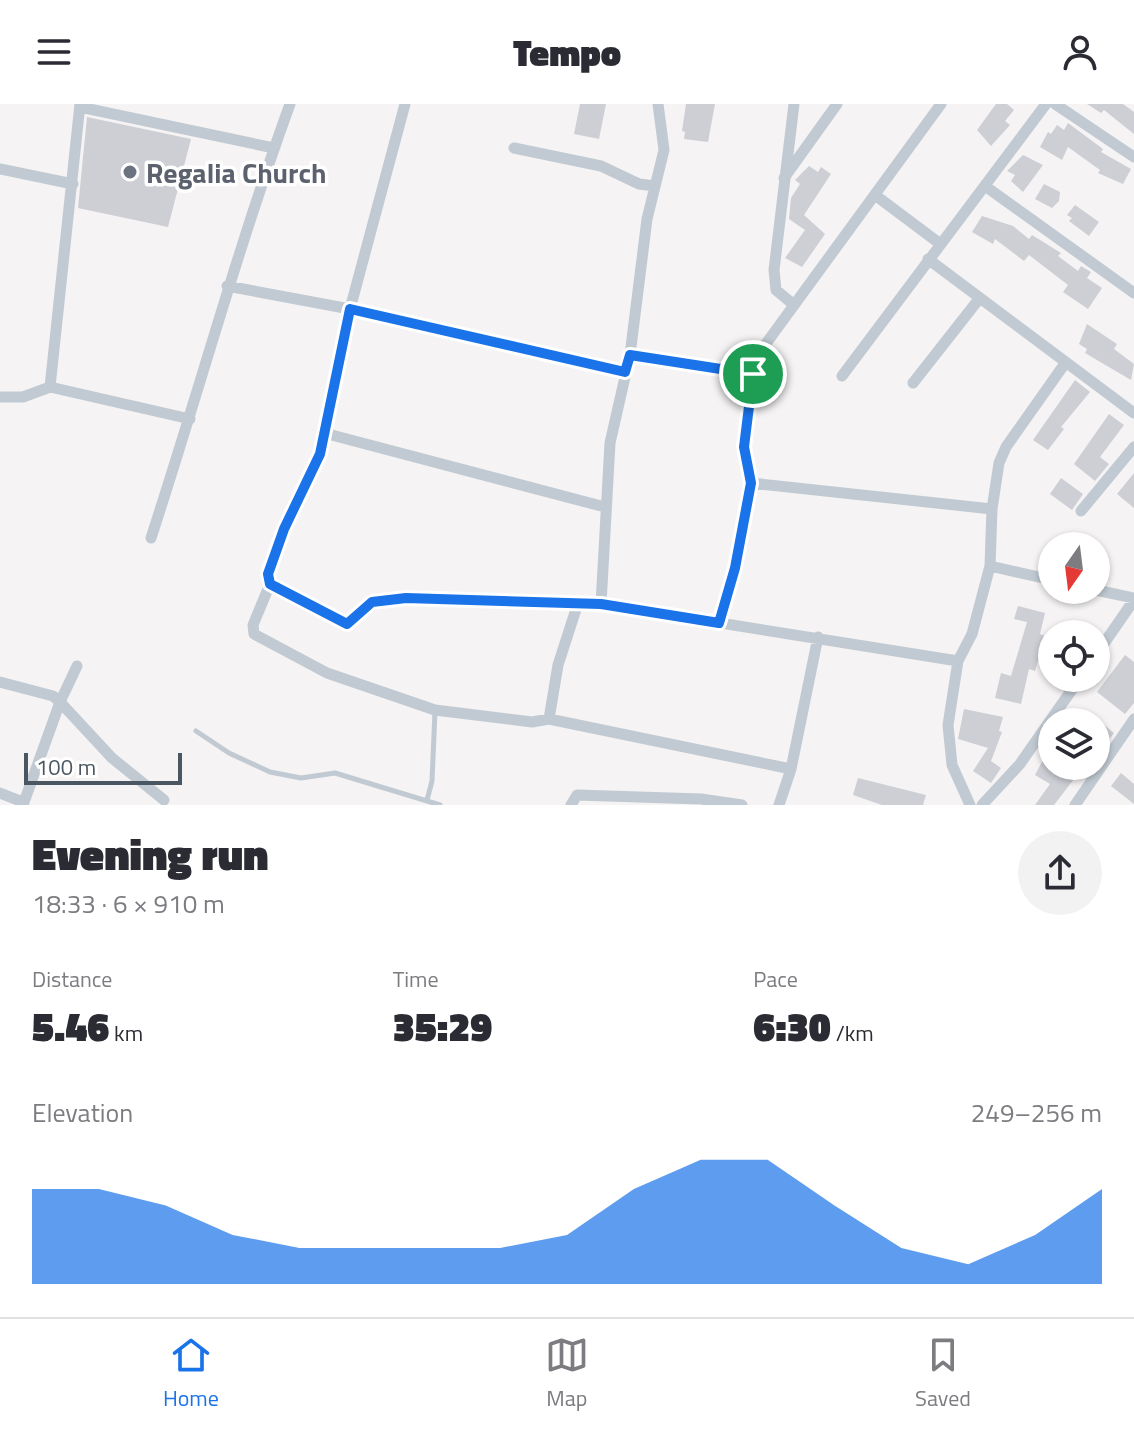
<!DOCTYPE html>
<html lang="en">
<head>
<meta charset="utf-8">
<style>
  :root { --surface:#fff; --page:#f2f2f3; --text:#2b2b33; --muted:#7c7c81; --line:#e1e1e2; --accent:#1a73e8 }
  body { margin:0; font-family:"Titillium Web",sans-serif; background:var(--page); color:var(--text); height:100vh; display:flex; flex-direction:column; font-size:30px; white-space:nowrap }
  * { box-sizing:border-box; margin:0 }
  p { font-size:26px; color:var(--muted) }
  .icon { flex:none; width:44px; height:44px; fill:none; stroke:currentColor; stroke-width:2; stroke-linecap:round; stroke-linejoin:round }
  .map { position:relative; height:701px; overflow:hidden }
  .panel { display:flex; flex-direction:column; background:var(--surface); flex:1 }
  .panel>* { flex:none }
  .needle { width:52px; rotate:194deg }
  .fabs { position:absolute; left:1038px; top:428px; display:grid; gap:16px }
  .fabs a { display:grid; place-items:center; width:72px; height:72px; border-radius:50%; background:var(--surface); box-shadow:0 2px 6px #0004; font-size:40px }
  .scale { position:absolute; left:24px; bottom:20px; width:158px; box-sizing:border-box; padding-left:8px; border:4px solid #4a5661; border-top:0; font-size:22px; line-height:28px; white-space:nowrap; color:#4a5661; -webkit-text-stroke:6px #fff; paint-order:stroke }
  .pin { position:absolute; display:grid; place-items:center; width:68px; height:68px; color:#fff; margin:-34px; border:4px solid #fff; border-radius:50%; box-shadow:0 2px 8px #0007 }
  .round { display:grid; place-items:center; flex:none; width:84px; height:84px; border-radius:42px; background:var(--page) }
  .head { display:flex; align-items:center; justify-content:space-between; height:136px; padding:0 32px }
  h1 { font-size:44px; font-weight:800; line-height:60px }
  .stats { display:grid; grid-template-columns:repeat(3,1fr); gap:12px; height:136px; padding:8px 32px }
  .stats div { display:grid; align-content:center }
  .stats b { font-size:40px; font-weight:800 }
  .stats small { font-size:22px; font-weight:400 }
  .stats p { font-size:22px }
  .chart { height:224px; padding:16px 32px }
  .chart p { display:flex; justify-content:space-between }
  .chart svg { width:100%; height:144px; margin-top:8px; fill:var(--accent); opacity:.7 }
  header { display:flex; justify-content:space-between; align-items:center; height:104px; padding:0 32px; background:var(--surface); font-size:36px; font-weight:800 }
  .tabs { display:flex; justify-content:space-around; align-items:center; height:112px; border-top:2px solid var(--line); background:var(--surface); font-size:22px; color:var(--muted) }
  .tabs a { display:grid; justify-items:center; gap:4px }
  .tabs .on { color:var(--accent) }
  .map>svg:first-child { display:block }
</style>
</head>
<body>
<header><svg class="icon" aria-label="menu" viewBox="0 0 24 24"><path d="M4 6h16M4 12h16M4 18h16"/></svg>Tempo<svg class="icon" aria-label="person" viewBox="0 0 24 24"><circle cx="12" cy="8" r="4"/><path d="M4 21q1-7 8-7t8 7"/></svg></header>
<div class="map">
<svg width="1134" height="701" viewBox="0 0 1134 701">
  <rect width="100%" height="100%" fill="#f5f3f3"/>
  <path fill="#cdcfd5" d="M580,0h26l-7,35 -25,-5z
    M686,0h29l-7,38 -24,-3 1,-7 -3,-1z
    M996,0h11l7,6 -9,11 5,4 -19,21 -14,-16z
    M1087,0h36l11,8v22l-30,-24 -3,3z
    M87,13l104,22 -23,88 -90,-19z
    M1068,19l35,26 -2,3 30,17 -8,15 -25,-11 2,-3 -32,-23 -6,13 -22,-13 8,-15 3,2 6,-9 7,5z
    M1023,51l20,10 -20,27 -12,-11 4,-6 -8,-4z
    M809,62l9,6 3,-5 10,7 -27,41 21,19 -23,33 -17,-9 20,-28 -16,-11 2,-21 9,-14 -5,-4z
    M1044,80l16,8 -1,9 -7,7 -17,-9z
    M1075,101l24,17 -10,14 -20,-15 3,-3 -5,-3z
    M982,112l31,10 16,13 3,-4 29,18 -3,3 20,15 3,-5 10,6 -4,6 15,10 -14,21 -25,-17 5,-7 -39,-30 -5,6 -29,-22 -2,5 -21,-12z
    M1087,220l30,20 -3,5 20,15 -3,16 -46,-27 2,-4 -8,-5z
    M1075,276l15,12 -29,35 3,2 -16,21 -15,-10z
    M1109,310l15,11 -24,32 9,7 -14,17 -21,-17z
    M1134,369v35l-17,-14z
    M1061,374l22,16 -11,16 -22,-16z
    M1018,502l27,7 -5,21 5,2 -10,35 -6,-2 -8,35 -26,-6 6,-25 10,3 16,-54 -13,-3z
    M1125,551l9,7v41l-9,11 -28,-22z
    M964,605l39,8 -4,14 3,1 -11,29 10,7 -10,15 -18,-12 15,-23 -30,-9z
    M1087,607l27,22 -9,12 -9,-7v-16h-18z
    M1043,656l31,19 -20,26h-19l15,-21 -15,-9z
    M1121,669l13,11v20l-23,-18z
    M858,674l68,17 -3,10h-41l-29,-10z"/>
  <g fill="none" stroke-linecap="round" stroke-linejoin="round">
    <path stroke="#c1cad2" stroke-width="5" d="M196,627l33,22 41,19 31,6 34,-5 105,32
      M427,696l5,-19 3,-70"/>
    <path stroke="#c1cad2" stroke-width="11" d="M405,0l-55,205 -30,145 -50,111v19l-17,41 1,9 73,39 108,37 97,12 17,-3 242,50
      M1055,0l79,53
      M80,3l194,41
      M514,44l87,18 38,18 16,2
      M0,65l73,15
      M784,74l53,-74
      M985,82l149,107
      M875,91l64,48
      M928,155l206,154
      M227,182l123,23 275,63
      M794,201l-18,-15 -2,-20 20,-166
      M630,251l123,19
      M842,272l204,-272
      M913,279l66,-84
      M50,283l30,-283
      M0,293h23l27,-10 140,32
      M324,329l281,74
      M751,379l241,26
      M1081,407l53,-64
      M151,434c47,-144 87,-291 139,-434
      M990,462l62,14
      M270,480l77,40 25,-22 34,-4 195,6 357,57
      M1096,486l38,8
      M601,500l9,-161 20,-88 17,-136 17,-69 -6,-46
      M719,519l16,-55 16,-85 -7,-36 9,-73 9,-25 179,-245
      M1096,551l38,-55
      M77,562l-17,36 52,56 52,42
      M0,578l53,14 7,6 -37,103
      M549,615l9,-54 20,-62
      M0,689l23,9
      M571,701l6,-10 124,4 41,6
      M779,701l12,-36 27,-132
      M970,701l-18,-40 -4,-40 10,-64 14,-27 18,-68 2,-57 7,-46 7,-16 60,-85
      M982,701l38,-41 60,-86
      M1075,701l59,-86"/>
  </g>
  <g fill="none" stroke-linecap="round" stroke-linejoin="round">
    <g stroke="#fff" stroke-width="16">
      <path id="route" d="M350,205l275,63 5,-17 123,19 -9,73 7,36 -16,85 -16,55 -118,-19 -195,-6 -34,4 -25,22 -77,-40 -2,-10 16,-45 36,-75z"/>
    </g>
    <use href="#route" stroke="#1a73e8" stroke-width="10"/>
  </g>
  <circle fill="#6b7280" stroke="#fff" stroke-width="3" cx="130" cy="68" r="8"/>
  <g text-anchor="middle" dominant-baseline="central" stroke-width="7" stroke-linejoin="round" paint-order="stroke">
    <g font-size="28" font-weight="bold" fill="#5b616d" stroke="#fff" text-anchor="start">
      <text x="146" y="68">Regalia Church</text>
    </g>
  </g>
</svg>
<div class="fabs">
<a><svg class="needle" viewBox="-14 -14 28 28"><path d="M0-13l5 13h-10z" fill="#e53935"/><path d="M0 13l5-13h-10z" fill="#7c7c81"/></svg></a>
<a><svg class="icon" aria-label="locate" viewBox="0 0 24 24"><circle cx="12" cy="12" r="6"/><path d="M12 2v4M12 18v4M2 12h4M18 12h4"/></svg></a>
<a><svg class="icon" aria-label="layers" viewBox="0 0 24 24"><path d="M12 4l9 5-9 5-9-5zM3 14l9 5 9-5"/></svg></a>
</div>
<div class="scale">100 m</div>
<div class="pin" style="left:753px;top:270px;background:#1e9e55"><svg class="icon" aria-label="arrive" viewBox="0 0 24 24"><path d="M6 21V4h12l-3 4 3 4H6"/></svg></div>
</div>
<section class="panel">
<div class="head"><div><h1>Evening run</h1><p>18:33 · 6 × 910 m</p></div><a class="round"><svg class="icon" aria-label="share" viewBox="0 0 24 24"><path d="M12 15V3M7 8l5-5 5 5M5 13v7h14v-7"/></svg></a></div>
<div class="stats">
<div><p>Distance</p><b>5.46<small> km</small></b></div>
<div><p>Time</p><b>35:29</b></div>
<div><p>Pace</p><b>6:30<small> /km</small></b></div>
</div>
<div class="chart"><p><span>Elevation</span>249–256 m</p>
<svg viewBox="0 0 160 44" preserveAspectRatio="none"><path d="M0 44V15L10 15L20 20L30 29L40 33L50 33L60 33L70 33L80 29L90 15L100 6L110 6L120 20L130 33L140 38L150 29L160 15V44z"/></svg>
</div>
</section>
<nav class="tabs">
<a class="on"><svg class="icon" aria-label="home" viewBox="0 0 24 24"><path d="M3 11l9-7 9 7M6 9v11h12V9"/></svg>Home</a>
<a><svg class="icon" aria-label="map" viewBox="0 0 24 24"><path d="M3 6l6-2 6 2 6-2v14l-6 2-6-2-6 2zM9 4v14M15 6v14"/></svg>Map</a>
<a><svg class="icon" aria-label="saved" viewBox="0 0 24 24"><path d="M7 4h10v16l-5-4-5 4z"/></svg>Saved</a>
</nav>
</body>
</html>
